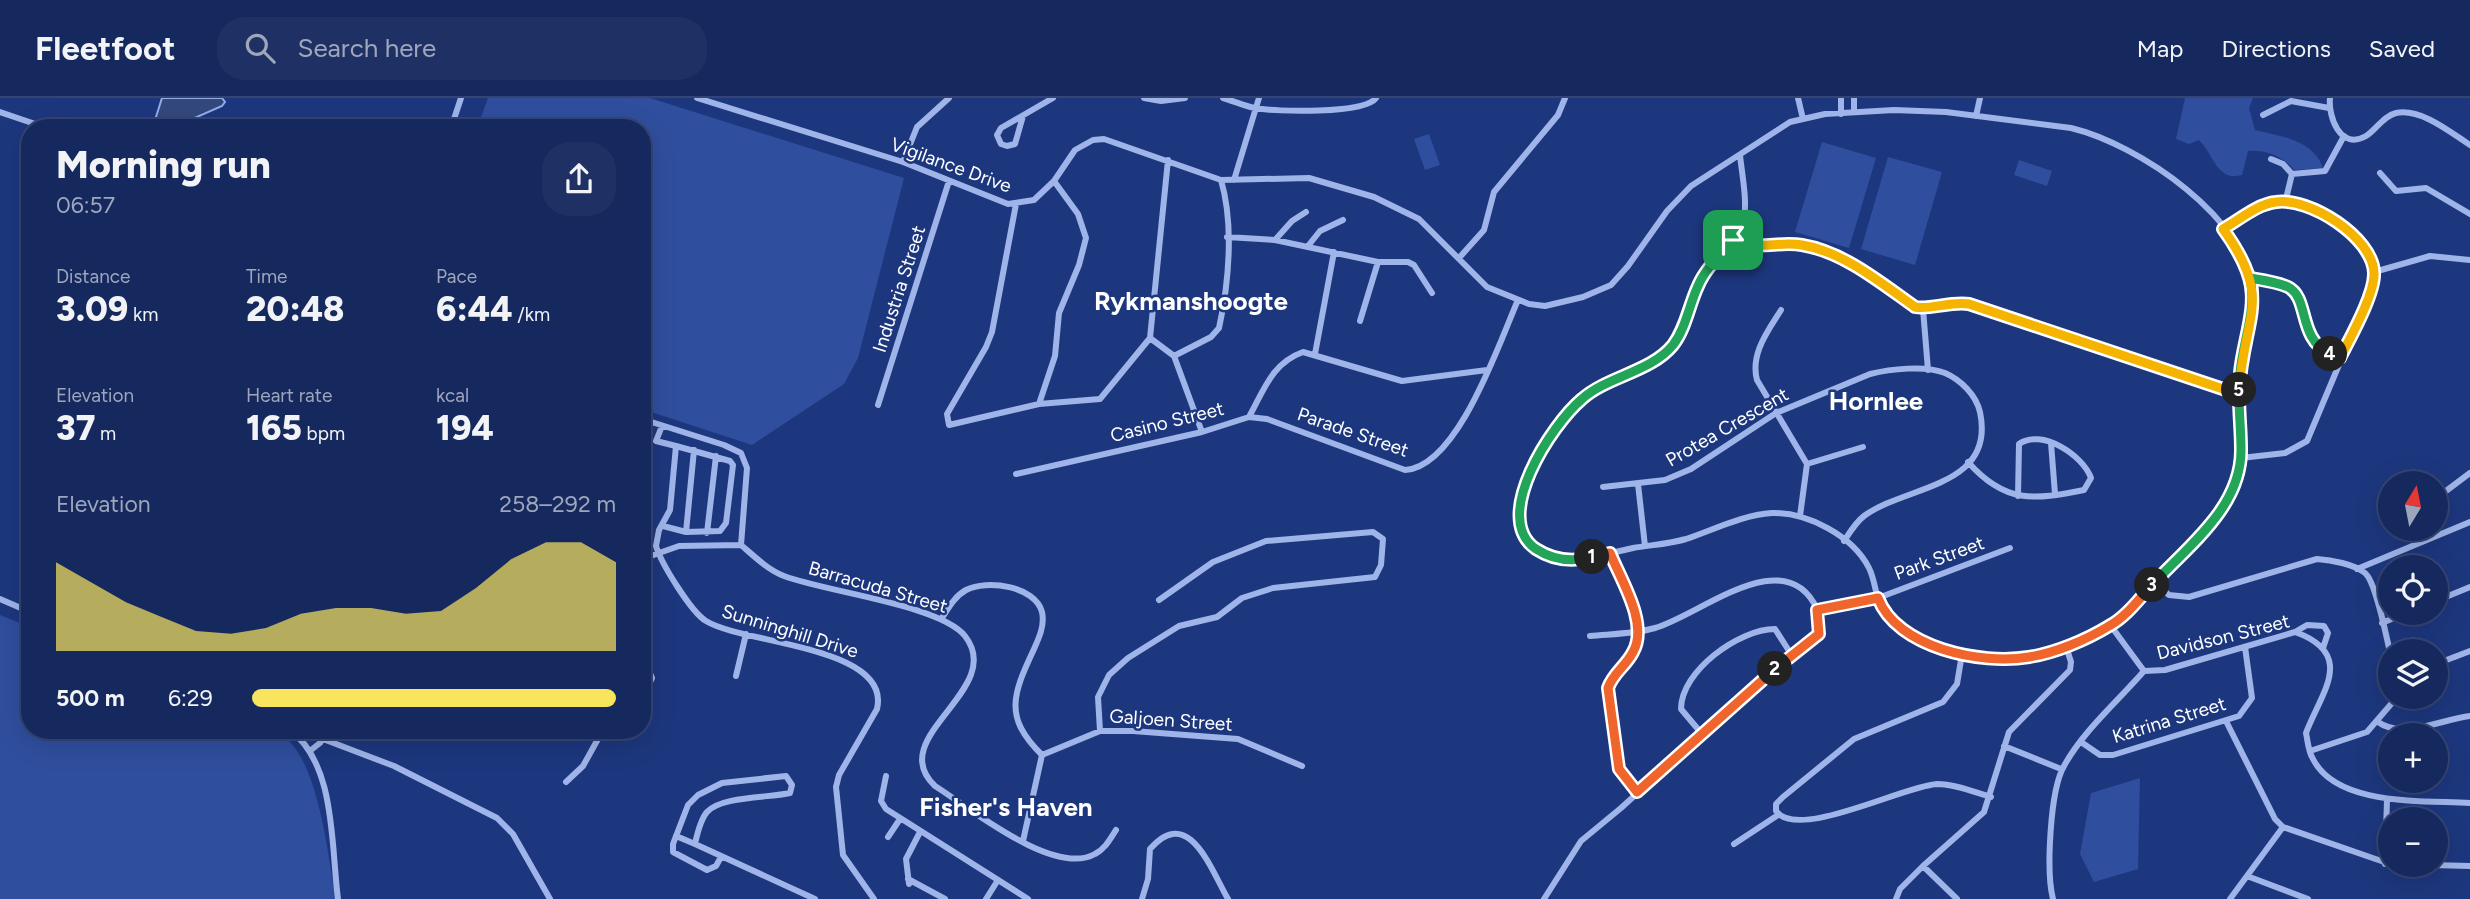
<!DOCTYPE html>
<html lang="en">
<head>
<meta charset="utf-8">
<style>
  :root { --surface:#16295e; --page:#1f3164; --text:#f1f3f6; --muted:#9ea6bc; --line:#354573; --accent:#f9e55d }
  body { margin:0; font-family:Figtree,sans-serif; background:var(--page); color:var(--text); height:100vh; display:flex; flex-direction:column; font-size:26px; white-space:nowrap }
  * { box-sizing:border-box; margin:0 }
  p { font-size:23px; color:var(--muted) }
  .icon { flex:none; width:38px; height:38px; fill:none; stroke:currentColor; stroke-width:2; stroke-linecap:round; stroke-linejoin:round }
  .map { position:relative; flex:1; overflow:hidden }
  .sheet { position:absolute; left:21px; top:21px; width:630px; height:620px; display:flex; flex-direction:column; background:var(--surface); border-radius:28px; box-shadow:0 7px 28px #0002,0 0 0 2px var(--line) }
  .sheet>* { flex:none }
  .needle { width:46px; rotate:10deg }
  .controls { position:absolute; left:2378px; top:373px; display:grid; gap:14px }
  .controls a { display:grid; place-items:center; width:70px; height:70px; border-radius:50%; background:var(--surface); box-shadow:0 7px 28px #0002,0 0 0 2px var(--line); font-size:35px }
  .pin { position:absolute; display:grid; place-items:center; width:60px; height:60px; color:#fff; margin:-30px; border-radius:14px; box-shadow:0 4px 10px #0006 }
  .km { position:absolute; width:35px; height:35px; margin:-18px; border-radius:50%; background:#222; color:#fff; font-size:19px; line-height:35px; text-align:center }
  .round { display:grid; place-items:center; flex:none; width:74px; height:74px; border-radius:28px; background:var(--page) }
  .head { display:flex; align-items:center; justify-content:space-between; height:119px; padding:0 35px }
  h1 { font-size:38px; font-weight:800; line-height:52px }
  .stats { display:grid; grid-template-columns:repeat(3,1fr); gap:10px; height:119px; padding:7px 35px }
  .stats div { display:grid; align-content:center }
  .stats b { font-size:35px; font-weight:800 }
  .stats small { font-size:19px; font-weight:400 }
  .stats p { font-size:19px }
  .chart { height:196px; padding:14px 35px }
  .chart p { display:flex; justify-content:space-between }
  .chart svg { width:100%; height:126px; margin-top:7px; fill:var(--accent); opacity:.7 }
  ul { padding:0 35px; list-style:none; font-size:23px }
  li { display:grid; grid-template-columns:112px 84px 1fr; align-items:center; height:52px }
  li i { height:18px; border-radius:9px; background:var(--accent) }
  header { display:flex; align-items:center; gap:42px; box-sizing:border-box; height:98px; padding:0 35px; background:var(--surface); border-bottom:2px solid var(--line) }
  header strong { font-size:33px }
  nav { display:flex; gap:38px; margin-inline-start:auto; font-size:24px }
  .search { width:490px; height:63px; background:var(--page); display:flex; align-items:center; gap:18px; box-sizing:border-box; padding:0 24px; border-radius:28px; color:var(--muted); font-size:26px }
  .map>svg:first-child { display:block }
</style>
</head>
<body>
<header>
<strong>Fleetfoot</strong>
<div class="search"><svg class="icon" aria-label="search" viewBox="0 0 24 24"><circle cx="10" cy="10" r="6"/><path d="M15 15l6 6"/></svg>Search here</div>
<nav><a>Map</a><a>Directions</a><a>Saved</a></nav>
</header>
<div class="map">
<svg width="2470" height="801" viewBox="0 0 2470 801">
  <rect width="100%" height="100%" fill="#1d377e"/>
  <path fill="#2f4e9d" d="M488,0h162l254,80 -46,180 -14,26 -92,61 -110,-36v-281h-165z
    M2185,0h68l-4,10 6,22c24,6 58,9 68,38l-29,2c-11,-14 -29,-21 -46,-19l-6,24c-25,7 -28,-20 -43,-35l-10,4 -13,-5z
    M1429,36l11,31 -15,5 -11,-31z
    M1822,44l54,16 -27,90 -54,-16z
    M1888,59l54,15 -27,93 -54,-16z
    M2019,62l33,11 -5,15 -33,-11z
    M0,517l30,12v103h244c45,19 53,125 62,169h-336z
    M2140,680l-2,91 -44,13 -14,-28 11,-61z"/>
  <path fill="#34487d" stroke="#92adea" stroke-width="2" d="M162,0h60l3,4 -3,4 -50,22h-16l-1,-8z"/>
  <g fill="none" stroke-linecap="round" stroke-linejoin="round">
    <path stroke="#9fb4e8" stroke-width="6" d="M697,0l206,64 105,42 26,-4 20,-19 21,-31 18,-10 11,-1 117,41 88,-2 65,19 45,22 68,68 42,17 16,2 38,-9 28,-12 17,-19 39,-55 24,-25 99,-64 35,-8 69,-4 52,2 125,16c67,16 179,91 183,167 1,30 -13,59 -15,88 -3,36 8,73 -5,107 -10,24 -98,116 -120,133 -21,16 -57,29 -83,34 -44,7 -122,-6 -148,-46 -8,-13 -7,-29 -14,-43 -16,-32 -62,-56 -97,-55 -30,2 -59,17 -86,26 -17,5 -36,6 -53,9 -36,8 -94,27 -113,-18 -13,-31 39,-114 64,-133 26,-19 64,-25 86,-48 17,-18 18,-44 28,-65 11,-22 35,-36 44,-58 7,-20 0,-50 -2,-71
      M1144,0l17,3 24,-3
      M1223,0c11,3 21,8 32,10 20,4 110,6 121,-10
      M1798,0l5,21
      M1841,0v16
      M2330,0c-2,18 10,53 36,38 10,-6 17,-20 30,-23 25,-5 54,19 74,32
      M0,14l47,16
      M1854,14v-14
      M2263,17l28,-14 38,7
      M1023,18l-8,28 -8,2 -6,-2 -4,-9 4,-7 52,-30
      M1976,18l4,-18
      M451,30l10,-30
      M2271,61l12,5 9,10
      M903,64l14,-35 32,-29
      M2380,75l16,18 30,-3 44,26
      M1234,82l25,-82
      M2285,105l7,-29 33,-3 19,-35
      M1016,106l-24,128 -6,15 -39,67 2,11 90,-21 61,-5 50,-61
      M2223,131l53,-27 44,9 33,25 21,36
      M1227,139l48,3 103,22h30l6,3 18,28
      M1275,142l17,-19 14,-9
      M1733,142c23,11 45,1 69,5 42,7 79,38 113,62 14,3 35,-6 54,-3l269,90
      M1308,148l12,-15 23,-11
      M1459,160l25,-28 10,-38 64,-77 7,-17
      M2374,174l56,-16 40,4
      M2251,180c11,2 26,4 37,9 23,12 2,50 52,71
      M1923,211l5,61
      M1781,212c-13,21 -31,44 -24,70l50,84 -7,52
      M1360,223l18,-59
      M1150,240l18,-178
      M1150,240l24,18
      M1315,256l19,-102
      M1174,258l37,-19 8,-9c10,-45 15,-104 2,-148
      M1174,258l28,76
      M1039,306l16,-48 4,-43 20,-48 7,-27 -8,-24 -24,-33
      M878,307l71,-224
      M1249,319c15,-27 23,-54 54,-65l99,29 85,-11
      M642,321l82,26 17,8 6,15 -6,77
      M662,328l-6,15 20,5
      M2051,345l4,51
      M2241,360l44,-5 22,-12 63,-150 4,-19
      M1968,364c37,42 66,38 116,28l7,-12c-8,-23 -50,-50 -72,-34l-1,52
      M1807,366l56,-17
      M1016,376l186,-42 47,-15 18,2 138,51c53,-3 94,-127 113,-170
      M1638,386l7,62
      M1603,389l62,-7 26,-11 85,-56 94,-39c20,-5 55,-9 75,-1 16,7 31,22 35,39 16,76 -74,73 -116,104 -8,6 -14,16 -20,25
      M2442,396l28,-21
      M663,428l23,6 34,-1 6,-8 7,-58 -3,-4 -54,-15 -6,64 -11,20 -3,16c5,17 35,66 50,75 37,23 186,25 171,88l-38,66 -3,12 7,68 31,44
      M686,434l8,-82
      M707,435l9,-77
      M741,447c13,11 27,25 43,31 42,16 157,29 181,60 42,54 -82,101 -30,150 35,22 119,91 160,68 10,-5 15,-15 21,-24
      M1610,455c11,26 39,71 23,99 -7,14 -21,21 -25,36l11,81 18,23
      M642,461l37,-13 62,-1
      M2357,471l113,-47
      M2154,484l15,13 20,2 128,-38c14,1 37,5 48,14 11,9 21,63 25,79
      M0,501l30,13
      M2436,503l34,-14
      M942,520c7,-11 13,-22 24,-28 21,-11 69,-4 76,22 3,13 -3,26 -8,37 -21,45 -31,68 8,106
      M2382,525l26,-11
      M2111,528l33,45
      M2295,534l12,-7 17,1 4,7 -5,15
      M1590,538c21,-2 44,-2 65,-8 44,-12 130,-88 162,-19l61,-11 132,-50
      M1962,556l-5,30 -14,18 -89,37 -71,58 -7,7v7c22,30 127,-25 161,-27 18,0 37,8 54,13
      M642,557l10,23 -10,21
      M2436,566l34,-13
      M2144,573l21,-1 130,-38c62,22 26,61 11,101 2,9 2,18 7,26 24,48 113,41 157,44
      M736,578l10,-42
      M2226,623l49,98 8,8 107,37
      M2378,624c25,18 64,-3 92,-6
      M290,632c46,34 41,116 48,169
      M1100,633l-2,-34 11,-22 19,-17 51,-32 38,-9 25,-19 31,-10 102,-11 6,-12 2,-26 -10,-7 -107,9 -53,21 -54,38
      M1702,636l-21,-25c0,-38 58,-80 94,-80l16,25
      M323,641l71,27 103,52 16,16 37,65
      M2081,644l19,13h13l126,-39 13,-18 -7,-51
      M2004,648l57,23
      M311,652l9,-7 7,-13
      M2310,653l57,-19 31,-36
      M1042,657l58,-24h33l105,8 64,27
      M886,678l-5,25 5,8 142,90
      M566,684l17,-16 20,-36
      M676,738l19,8
      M888,739l12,-18
      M1023,743l19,-86
      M1734,746l44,-29
      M721,759l-5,9 -9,4 -34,-18v-8l15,-39 10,-10 24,-12 64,-7 6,9 -2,8c-21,5 -69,3 -83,19 -7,8 -10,23 -12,32l120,55
      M2385,766l2,-64
      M2392,766l78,2
      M1923,768l34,33
      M2247,778l61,23
      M908,781l37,20
      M909,786l-3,-25 14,-27
      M986,801l12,-19
      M1142,801l6,-20 2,-30c39,-45 61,21 78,50
      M1544,801l37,-58 40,-33 170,-154 28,-21 -2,-24
      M1896,801l4,-10 23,-23 61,-54 25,-80 61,-62 1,-8 -5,-16
      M2053,801c-7,-27 -3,-109 11,-133 19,-35 54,-65 80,-95
      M2230,801l53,-72"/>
  </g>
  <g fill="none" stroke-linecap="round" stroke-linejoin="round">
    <g stroke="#fff" stroke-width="14">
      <path id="split-1" d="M1592,459c-19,5 -39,3 -56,-8 -46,-31 16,-125 46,-150 26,-23 69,-27 91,-54 13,-17 16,-40 25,-59 7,-17 23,-32 35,-46"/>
    </g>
    <g stroke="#fff" stroke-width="14">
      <path id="split-2" d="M1592,459l18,-4c11,27 39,71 23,99 -7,14 -20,21 -25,36l11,81 18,23 138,-123"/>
    </g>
    <g stroke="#fff" stroke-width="14">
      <path id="split-3" d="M1775,571l44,-35 -2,-24 61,-12c19,50 103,67 151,59 26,-4 57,-17 80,-31 17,-9 30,-27 43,-41"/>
    </g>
    <g stroke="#fff" stroke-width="14">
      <path id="split-4" d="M2152,487c36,-39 90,-78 89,-136 0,-26 -4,-50 -1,-76 3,-33 17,-62 10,-95 12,2 27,4 38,9 22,11 9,51 42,67"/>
    </g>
    <g stroke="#fff" stroke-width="14">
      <path id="split-5" d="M2239,292c5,-75 35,-91 -16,-161 16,-9 34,-25 53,-27 33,-5 97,35 98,71 1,21 -24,65 -34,85l-10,-4"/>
    </g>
    <g stroke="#fff" stroke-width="14">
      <path id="split-6" d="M1733,142c23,11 45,1 69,5 42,7 79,38 113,62 15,3 36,-6 54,-3l269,90 1,-4"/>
    </g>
    <use href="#split-1" stroke="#22a559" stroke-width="9"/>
    <use href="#split-2" stroke="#f0652b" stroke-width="9"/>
    <use href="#split-3" stroke="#f0652b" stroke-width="9"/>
    <use href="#split-4" stroke="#22a559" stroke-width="9"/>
    <use href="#split-5" stroke="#f5b400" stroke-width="9"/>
    <use href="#split-6" stroke="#f5b400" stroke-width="9"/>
  </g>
  <g text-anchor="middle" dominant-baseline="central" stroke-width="5" stroke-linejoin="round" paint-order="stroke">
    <g font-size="19" fill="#fff" stroke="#1d377e">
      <text transform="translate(951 67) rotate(20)">Vigilance Drive</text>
      <text transform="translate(899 191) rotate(-72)">Industria Street</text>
      <text transform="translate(1167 324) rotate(-14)">Casino Street</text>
      <text transform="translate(1727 329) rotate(-30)">Protea Crescent</text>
      <text transform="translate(1353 334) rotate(19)">Parade Street</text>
      <text transform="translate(1939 460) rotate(-20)">Park Street</text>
      <text transform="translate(878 489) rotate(16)">Barracuda Street</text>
      <text transform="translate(790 533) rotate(17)">Sunninghill Drive</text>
      <text transform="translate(2223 539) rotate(-14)">Davidson Street</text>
      <text transform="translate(1171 622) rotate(4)">Galjoen Street</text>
      <text transform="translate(2169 622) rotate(-17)">Katrina Street</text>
    </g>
    <g font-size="26" font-weight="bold" fill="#fff" stroke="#1d377e">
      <text x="1191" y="203">Rykmanshoogte</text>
      <text x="1876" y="303">Hornlee</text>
      <text x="1006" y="709">Fisher's Haven</text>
    </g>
  </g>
</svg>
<div class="controls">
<a><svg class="needle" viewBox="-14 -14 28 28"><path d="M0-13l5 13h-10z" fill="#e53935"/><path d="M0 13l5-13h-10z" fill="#9ea6bc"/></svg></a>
<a><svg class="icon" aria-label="locate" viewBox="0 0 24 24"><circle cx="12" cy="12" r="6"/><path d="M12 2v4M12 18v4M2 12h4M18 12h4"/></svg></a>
<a><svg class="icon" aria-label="layers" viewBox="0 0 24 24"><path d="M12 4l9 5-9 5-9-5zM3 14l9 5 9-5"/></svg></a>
<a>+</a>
<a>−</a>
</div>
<div class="pin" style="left:1733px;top:142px;background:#1e9e55"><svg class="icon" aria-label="arrive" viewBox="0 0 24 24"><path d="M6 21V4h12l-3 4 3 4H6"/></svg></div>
<b class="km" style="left:1592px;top:459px">1</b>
<b class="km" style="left:1775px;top:571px">2</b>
<b class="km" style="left:2152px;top:487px">3</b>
<b class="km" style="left:2330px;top:256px">4</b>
<b class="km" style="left:2239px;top:292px">5</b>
<section class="sheet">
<div class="head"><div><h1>Morning run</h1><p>06:57</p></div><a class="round"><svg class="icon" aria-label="share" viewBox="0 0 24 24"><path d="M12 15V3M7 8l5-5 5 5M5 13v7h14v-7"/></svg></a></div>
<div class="stats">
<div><p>Distance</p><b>3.09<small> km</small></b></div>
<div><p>Time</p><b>20:48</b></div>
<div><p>Pace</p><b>6:44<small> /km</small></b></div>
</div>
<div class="stats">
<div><p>Elevation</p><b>37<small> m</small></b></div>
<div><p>Heart rate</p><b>165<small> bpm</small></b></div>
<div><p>kcal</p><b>194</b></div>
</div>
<div class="chart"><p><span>Elevation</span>258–292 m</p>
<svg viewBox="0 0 160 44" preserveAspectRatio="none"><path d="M0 44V13L10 20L20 27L30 32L40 37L50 38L60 36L70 31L80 29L90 29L100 31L110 30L120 22L130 12L140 6L150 6L160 13V44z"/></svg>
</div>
<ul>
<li><b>500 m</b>6:29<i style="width:100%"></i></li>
</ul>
</section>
</div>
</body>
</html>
